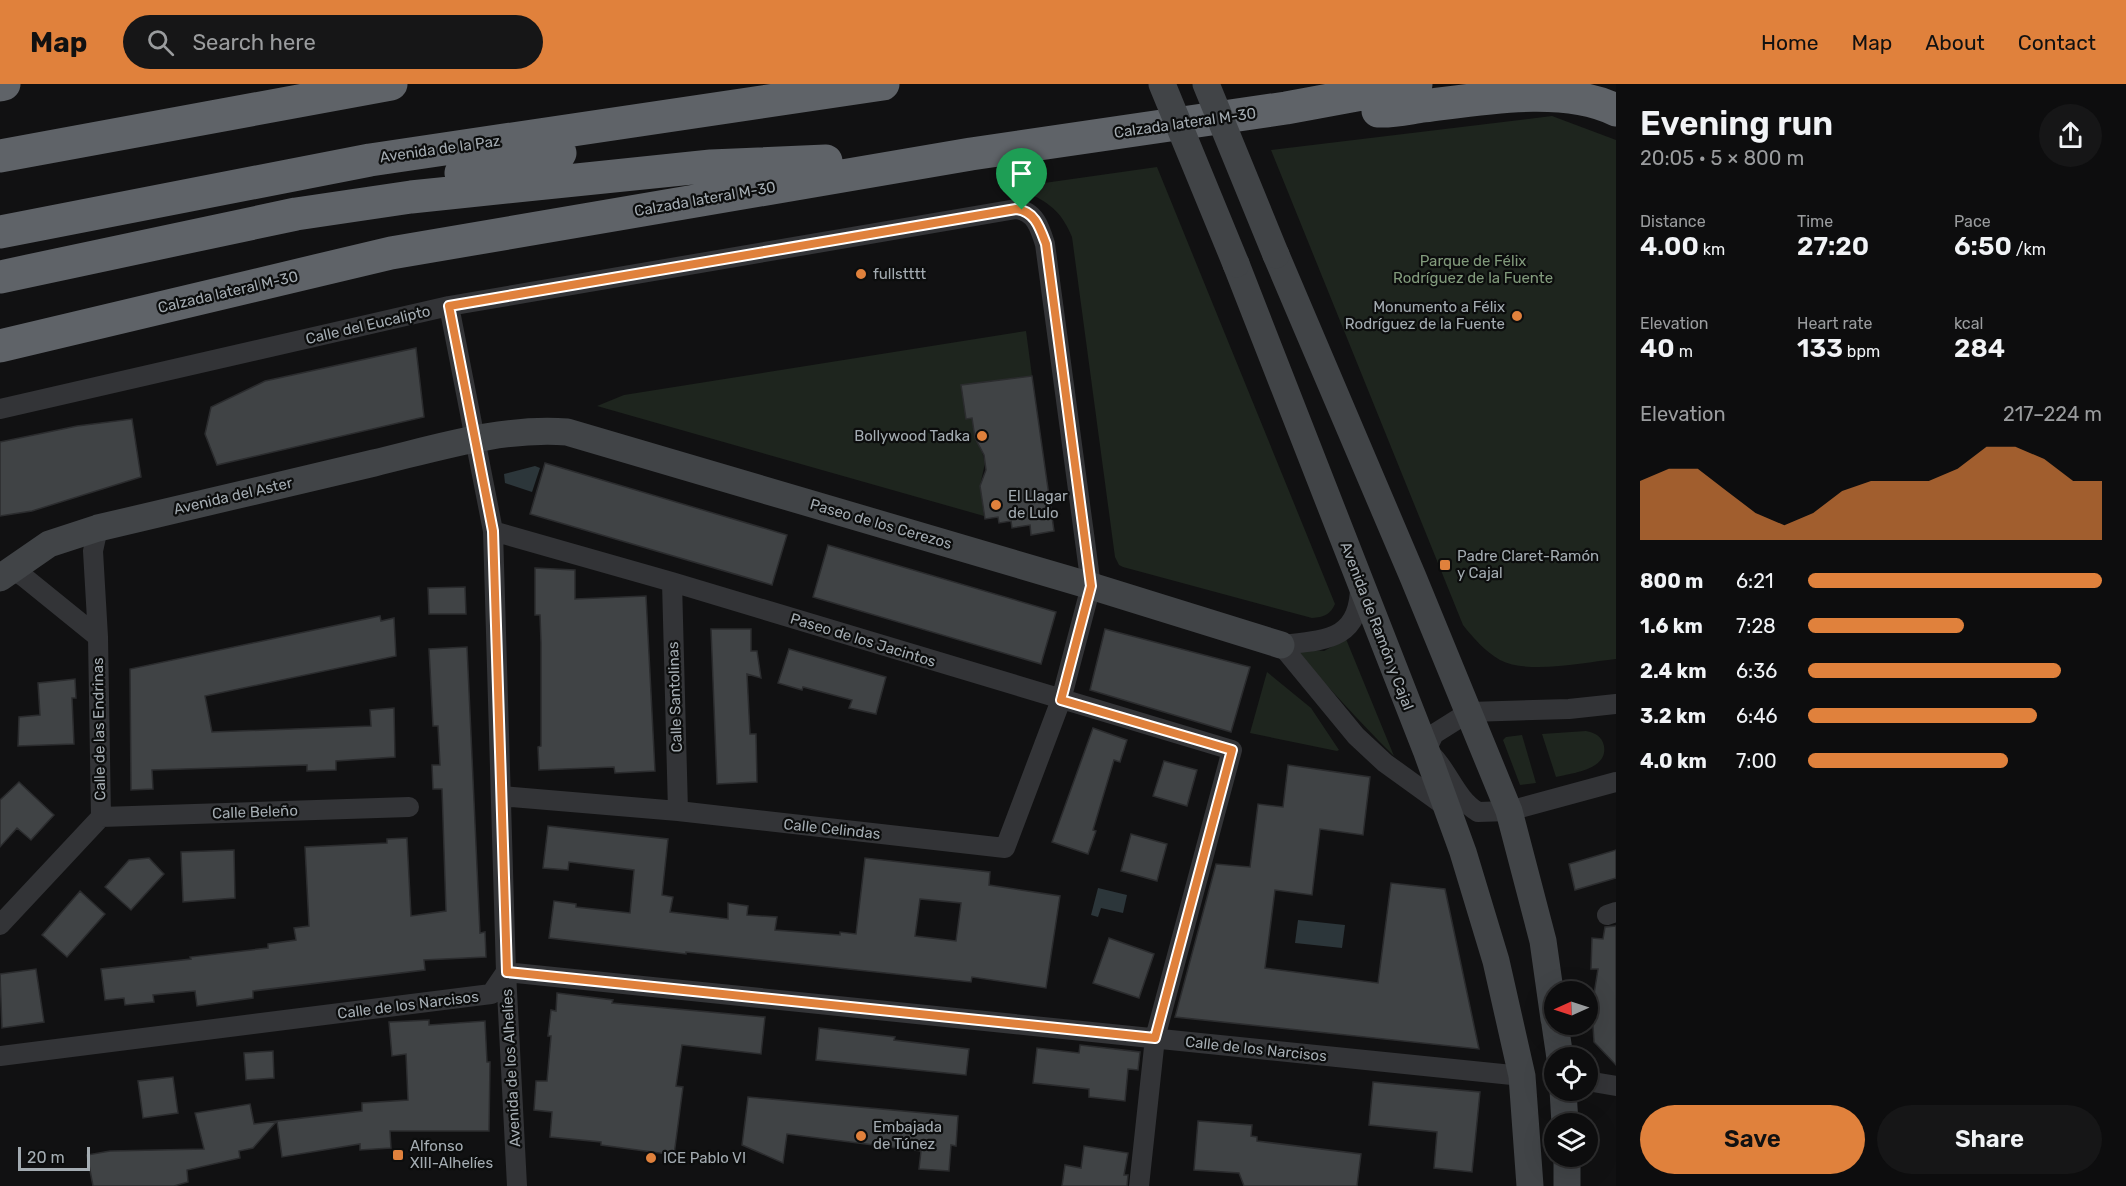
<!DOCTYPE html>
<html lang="en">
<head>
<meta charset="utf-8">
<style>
  :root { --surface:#0d0d0e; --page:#161617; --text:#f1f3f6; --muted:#9a9c9e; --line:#2d2d2e; --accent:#e0813c }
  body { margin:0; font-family:Rubik,sans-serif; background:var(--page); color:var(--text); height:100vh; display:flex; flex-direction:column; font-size:22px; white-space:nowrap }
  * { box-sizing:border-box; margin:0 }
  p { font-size:20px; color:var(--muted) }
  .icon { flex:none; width:33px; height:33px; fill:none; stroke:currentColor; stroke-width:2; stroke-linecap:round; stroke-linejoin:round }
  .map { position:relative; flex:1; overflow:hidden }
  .sheet { display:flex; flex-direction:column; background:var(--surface); width:510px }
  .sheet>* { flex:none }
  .needle { width:39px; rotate:267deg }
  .tools { position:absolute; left:1544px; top:897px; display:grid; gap:12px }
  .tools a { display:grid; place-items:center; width:54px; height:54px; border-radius:50%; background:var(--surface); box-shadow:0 6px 24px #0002,0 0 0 2px var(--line); font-size:30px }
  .scale { position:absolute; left:18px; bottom:15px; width:72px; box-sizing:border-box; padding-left:6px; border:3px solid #a4acb2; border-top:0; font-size:16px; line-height:21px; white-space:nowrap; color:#a4acb2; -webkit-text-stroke:4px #0c0d0d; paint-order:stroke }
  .pin { position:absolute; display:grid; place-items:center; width:51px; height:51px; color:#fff; margin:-62px -26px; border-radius:50% 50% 50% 0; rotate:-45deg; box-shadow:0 0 6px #0007 }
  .pin .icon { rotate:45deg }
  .round { display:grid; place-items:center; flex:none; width:63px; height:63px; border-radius:32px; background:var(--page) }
  .headline { display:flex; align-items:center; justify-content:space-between; height:102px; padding:0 24px }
  h1 { font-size:33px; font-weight:600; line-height:45px }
  .metrics { display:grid; grid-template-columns:repeat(3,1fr); gap:9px; height:102px; padding:6px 24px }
  .metrics div { display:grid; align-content:center }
  .metrics b { font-size:26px; font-weight:600 }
  .metrics small { font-size:16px; font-weight:400 }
  .metrics p { font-size:16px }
  .chart { height:168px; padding:12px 24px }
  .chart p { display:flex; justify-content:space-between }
  .chart svg { width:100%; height:108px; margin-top:6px; fill:var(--accent); opacity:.7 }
  .button { display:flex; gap:12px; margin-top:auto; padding:12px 24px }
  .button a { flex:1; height:69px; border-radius:36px; background:var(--accent); color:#111; font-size:24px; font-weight:600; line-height:69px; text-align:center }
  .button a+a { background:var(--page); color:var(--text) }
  ul { padding:0 24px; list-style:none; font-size:20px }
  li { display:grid; grid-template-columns:96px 72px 1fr; align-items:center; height:45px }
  li i { height:15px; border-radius:8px; background:var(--accent) }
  header { display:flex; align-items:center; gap:36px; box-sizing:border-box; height:84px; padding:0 30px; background:var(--accent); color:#111 }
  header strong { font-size:28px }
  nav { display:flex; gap:33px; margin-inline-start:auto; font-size:21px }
  .search { width:420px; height:54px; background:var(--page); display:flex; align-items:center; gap:15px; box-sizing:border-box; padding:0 21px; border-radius:33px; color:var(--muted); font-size:22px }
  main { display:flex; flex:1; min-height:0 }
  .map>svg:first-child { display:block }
</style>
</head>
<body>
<header>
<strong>Map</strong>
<div class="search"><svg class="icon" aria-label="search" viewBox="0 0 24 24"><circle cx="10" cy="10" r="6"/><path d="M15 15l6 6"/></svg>Search here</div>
<nav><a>Home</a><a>Map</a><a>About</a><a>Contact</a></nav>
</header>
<main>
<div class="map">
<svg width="1616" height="1102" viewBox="0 0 1616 1102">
  <rect width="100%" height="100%" fill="#111112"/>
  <path fill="#1e251e" d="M1552,32l64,24v519c-31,3 -87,16 -116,1 -15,-9 -26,-21 -37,-35l-192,-475z
    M1157,83l178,437c-5,11 -11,13 -23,14l-189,-51 -4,-2 -4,-8 -43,-320c-9,-22 -20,-33 -42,-43v-9z
    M1026,247l6,45 -71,10 5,33 6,-1 3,20 6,10 4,15 -5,23 4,30 -387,-110 27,-11z
    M1346,555l48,117c-36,-35 -68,-73 -103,-108l33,3z
    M1267,588l44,36 28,42 -2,1 -87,-18z
    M1586,647c9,2 16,5 18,15 4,24 -32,27 -48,31l-14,-43z
    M1522,651l14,48 -16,2 -17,-45 3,-3z"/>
  <path fill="#2c363a" d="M535,382l5,2 -8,24 -27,-9 -1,-9z
    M1098,804l29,7 -4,18 -22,-5 -3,9 -7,-2z
    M1298,836l47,5 -3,23 -47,-5z"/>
  <path fill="#404345" stroke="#2b2c2e" stroke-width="1.5" fill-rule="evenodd" d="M416,264l8,69 -207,48 -12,-31 6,-27 54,-26z
    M1032,292l22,155 -23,4 -1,-10 -18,3 -1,-7 -12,2 -1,-6 -13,2 -5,-33 6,-16 -2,-15 -9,-17 -3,-20 -6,1 -5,-34z
    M132,335l9,58 -109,34 -32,5v-74l77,-16z
    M545,379l242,72 -15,50 -242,-71z
    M828,461l228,67 -15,52 -228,-67z
    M535,484l40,2v29l71,-3 9,175 -40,2 -1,-6 -75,3 -1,-23 3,-1v-103l-1,-28h-5z
    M465,503l1,27h-37l-1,-26z
    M380,532l1,5 13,-3 2,38 -191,40 7,36 159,-6 -1,-16 24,-2 1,49 -59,4v9l-29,1v-6l-155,5 1,19 -22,1 -1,-121z
    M711,545h40v22h6l4,27 -14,-4 3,60h6l1,48 -40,2z
    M1105,545l145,38 -19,65 -141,-42z
    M467,563l13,286 5,-1 1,25 -62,3 1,10 -172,21v7l-56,8 -2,-15 -42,4 1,7 -29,3 -1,-7 -19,2 -4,-31 90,-10 -1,-2 78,-9v-4l28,-4 -2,-12 15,-2 -4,-79 82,-4v-4l20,-1 4,78 35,-5 -4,-122h-9l-1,-24h8l-2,-39h-5l-4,-77z
    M789,565l97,28 -10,37 -27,-6 3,-8 -49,-13 -1,3 -24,-7z
    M75,595l1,19h-4l2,46 -56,2 1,-29 21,-2 -2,-32z
    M1093,644l34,12 -7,22 -6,-2 -21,70 3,1 -8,23 -36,-12z
    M1164,677l33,9 -10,36 -34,-10z
    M1288,681l82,12 -7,58 -43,-6 -8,66 -37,-5 -10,78 113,15 13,-100 54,6 34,160 -304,-32 41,-153 34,3 8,-63 25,3z
    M19,698l35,33 -23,25 -14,-12 -17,19v-47z
    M548,742l120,13 -6,56 11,2 -3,15 58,7v-16l20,3 -1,9 30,2 -2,13 65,5v-3l16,2 9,-76 125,14 -1,13 71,11 -14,92 -74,-11 -1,5 -285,-30v2l-137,-16 5,-37 22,3v3l54,6 4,-43 -65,-8 -1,8 -25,-2zM920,815l41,4 -5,38 -41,-5z
    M1131,750l36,10 -10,37 -36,-10z
    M234,766l1,48 -52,4 -2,-50z
    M1616,766v28l-41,12 -6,-26z
    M149,774l15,16 -33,36 -26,-23 24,-27z
    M80,807l25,23 -38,43 -25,-22z
    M1616,842v139l-22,-23 -1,-16h-4l9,-57h-7l1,-31 11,1 2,-12z
    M1109,854l45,16 -15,44 -46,-15z
    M36,885l8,53 -42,6 -2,-54z
    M557,909l56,7 -1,3 153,14 -4,37 -79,-9 -6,41 7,1 -9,68 -73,-10v-3l-51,-5 2,-25 -18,-2 2,-29h11l4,-45h-3l3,-26 5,1z
    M429,936v5l56,-4 2,41h3l-1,69h-99l1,17 -31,2v-6l-78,13 -5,-36 85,-10v-8l46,-3 -2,-46 -14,2 -3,-34z
    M819,944l76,9 -1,3 75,9 -3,26 -150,-15z
    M1080,961l60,7 -2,18 -10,-1 -3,32 -36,-4v-8l-56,-6 4,-35 42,5z
    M273,967l1,27 -28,2 -2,-27z
    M173,993l5,36 -35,5 -5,-37z
    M1373,998l107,10 -8,80 -38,-4 3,-36 -68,-7z
    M748,1013l210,19 -2,30 -5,-1 -2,26 -30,-2 2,-18 -134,-17 -4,29 -41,-18z
    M250,1020l4,20 23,-3 -24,27 -14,3 1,7 -53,12 1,12 -14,4h-81l-6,-31 23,-4 94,-2 -9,-36z
    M1198,1037l54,4 -1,11 6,1v4l104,13 -4,32h-113l-5,-13 -45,-3z
    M1084,1062l44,7 -4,22h4l-1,11h-65l3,-21 16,3z"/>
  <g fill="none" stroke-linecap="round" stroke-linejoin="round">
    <path stroke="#333437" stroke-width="20" d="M449,222l44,225 13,441 11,214
      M0,325l449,-103 567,-97c19,2 24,19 29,35l46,342 -30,114 -56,148 -327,-37 -177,-15
      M493,447l179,51 560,168 -77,288 -16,148
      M11,485l13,8 74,60
      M672,498l6,229
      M1281,561l75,91 29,27 61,44
      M1281,561c45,-5 79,-5 79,-59
      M1616,620l-47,5 -100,3 -35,22 -8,16c22,17 28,48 52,62l31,-1 107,-29
      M101,733l308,-10
      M1607,831l9,-3
      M0,841l101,-108 -3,-180 -5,-86 5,-23
      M0,972l491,-62 15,-22 1016,104
      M1587,997l29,5"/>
    <path stroke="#414447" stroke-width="27" d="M1276,171l137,322 96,234 34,130 11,78
      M1236,180l190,486 37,102 33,109 26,115 8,110
      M0,494l49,-34 49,-16c92,-22 184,-44 276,-65 63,-15 128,-36 193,-31l524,154 190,59
      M1555,940l5,34
      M1563,1006l2,34
      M1567,1072v30"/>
    <path stroke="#5f6368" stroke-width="33" d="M0,1l4,-1
      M1378,27c15,1 31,-3 46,-5 57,-7 139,-22 192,4
      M0,72l391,-72
      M461,89l99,-20
      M0,148l370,-72 513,-76
      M0,193l296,-63 115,-17 300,-31 115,-5
      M0,262l391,-93 580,-99 315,-46 130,-24"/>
    <path stroke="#414447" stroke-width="27" d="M1162,0l74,180
      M1206,0l70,171"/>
  </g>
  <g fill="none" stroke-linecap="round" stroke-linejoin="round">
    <g stroke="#fff" stroke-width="12">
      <path id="route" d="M1016,125c19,2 24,19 30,35l45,342 -30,114 171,50 -77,288 -648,-66 -14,-441 -44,-225z"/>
    </g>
    <use href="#route" stroke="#e0813c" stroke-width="8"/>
  </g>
  <g fill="#e0813c" stroke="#0c0d0d" stroke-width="2">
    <circle cx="861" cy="190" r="6"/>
    <circle cx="1517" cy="232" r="6"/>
    <circle cx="982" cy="352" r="6"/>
    <circle cx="996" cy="421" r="6"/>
    <rect x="1439" y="475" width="12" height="12" rx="3"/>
    <circle cx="861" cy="1052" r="6"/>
    <rect x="392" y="1065" width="12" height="12" rx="3"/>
    <circle cx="651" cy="1074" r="6"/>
  </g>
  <g text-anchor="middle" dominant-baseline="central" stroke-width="4.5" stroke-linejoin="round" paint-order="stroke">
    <g font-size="15" fill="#a4acb2" stroke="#0c0d0d">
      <text transform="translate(1185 39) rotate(-8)">Calzada lateral M-30</text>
      <text transform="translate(440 65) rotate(-8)">Avenida de la Paz</text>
      <text transform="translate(705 115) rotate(-10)">Calzada lateral M-30</text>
      <text transform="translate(228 208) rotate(-13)">Calzada lateral M-30</text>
      <text transform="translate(368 241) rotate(-13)">Calle del Eucalipto</text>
      <text transform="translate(233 412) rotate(-13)">Avenida del Aster</text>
      <text transform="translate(881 440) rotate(16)">Paseo de los Cerezos</text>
      <text transform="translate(1377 542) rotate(69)">Avenida de Ramón y Cajal</text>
      <text transform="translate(863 556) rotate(17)">Paseo de los Jacintos</text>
      <text transform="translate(675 613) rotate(-92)">Calle Santolinas</text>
      <text transform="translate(99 645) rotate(-91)">Calle de las Endrinas</text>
      <text transform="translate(255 728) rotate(-2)">Calle Beleño</text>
      <text transform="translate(832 745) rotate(6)">Calle Celindas</text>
      <text transform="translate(408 921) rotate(-7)">Calle de los Narcisos</text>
      <text transform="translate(1256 965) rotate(6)">Calle de los Narcisos</text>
      <text transform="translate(511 984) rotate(-93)">Avenida de los Alhelíes</text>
    </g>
    <g font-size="15" fill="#829b7c" stroke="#0c0d0d">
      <text x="1473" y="177">Parque de Félix<tspan x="1473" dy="17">Rodríguez de la Fuente</tspan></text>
    </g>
    <g font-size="15" fill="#a4acb2" stroke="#0c0d0d" text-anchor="start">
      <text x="873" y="190">fullstttt</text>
      <text x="1505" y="223" text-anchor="end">Monumento a Félix<tspan x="1505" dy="17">Rodríguez de la Fuente</tspan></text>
      <text x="970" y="352" text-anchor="end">Bollywood Tadka</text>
      <text x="1008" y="412">El Llagar<tspan x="1008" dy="17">de Lulo</tspan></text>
      <text x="1457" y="472">Padre Claret-Ramón<tspan x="1457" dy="17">y Cajal</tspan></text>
      <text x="873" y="1043">Embajada<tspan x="873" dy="17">de Túnez</tspan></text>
      <text x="410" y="1062">Alfonso<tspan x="410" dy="17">XIII-Alhelíes</tspan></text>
      <text x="663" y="1074">ICE Pablo VI</text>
    </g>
  </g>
</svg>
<div class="tools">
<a><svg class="needle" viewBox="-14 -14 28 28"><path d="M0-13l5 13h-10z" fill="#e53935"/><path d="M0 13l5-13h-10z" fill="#9a9c9e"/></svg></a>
<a><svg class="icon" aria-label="locate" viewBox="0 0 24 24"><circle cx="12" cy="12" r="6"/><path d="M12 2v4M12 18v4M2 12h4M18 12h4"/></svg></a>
<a><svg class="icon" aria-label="layers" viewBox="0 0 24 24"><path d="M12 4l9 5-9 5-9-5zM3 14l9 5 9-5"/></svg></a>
</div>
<div class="scale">20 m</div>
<div class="pin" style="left:1022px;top:126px;background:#1e9e55"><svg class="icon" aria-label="arrive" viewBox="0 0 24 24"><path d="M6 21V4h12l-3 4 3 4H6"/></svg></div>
</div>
<section class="sheet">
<div class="headline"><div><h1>Evening run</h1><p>20:05 · 5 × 800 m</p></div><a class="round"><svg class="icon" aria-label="share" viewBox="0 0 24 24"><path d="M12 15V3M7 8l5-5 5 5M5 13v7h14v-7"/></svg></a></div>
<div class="metrics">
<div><p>Distance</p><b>4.00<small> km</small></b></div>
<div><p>Time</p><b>27:20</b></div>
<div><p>Pace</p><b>6:50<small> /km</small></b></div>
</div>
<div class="metrics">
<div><p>Elevation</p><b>40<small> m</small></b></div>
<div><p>Heart rate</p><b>133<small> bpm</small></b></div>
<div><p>kcal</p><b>284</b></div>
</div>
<div class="chart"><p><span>Elevation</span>217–224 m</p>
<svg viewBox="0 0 160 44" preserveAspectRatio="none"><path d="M0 44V20L10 15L20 15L30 24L40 33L50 38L60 33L70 24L80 20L90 20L100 20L110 15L120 6L130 6L140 11L150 20L160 20V44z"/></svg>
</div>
<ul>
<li><b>800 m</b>6:21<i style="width:100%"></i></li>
<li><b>1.6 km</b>7:28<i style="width:53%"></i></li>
<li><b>2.4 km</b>6:36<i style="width:86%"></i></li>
<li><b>3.2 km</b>6:46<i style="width:78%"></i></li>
<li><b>4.0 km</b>7:00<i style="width:68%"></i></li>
</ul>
<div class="button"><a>Save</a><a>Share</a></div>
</section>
</main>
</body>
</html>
